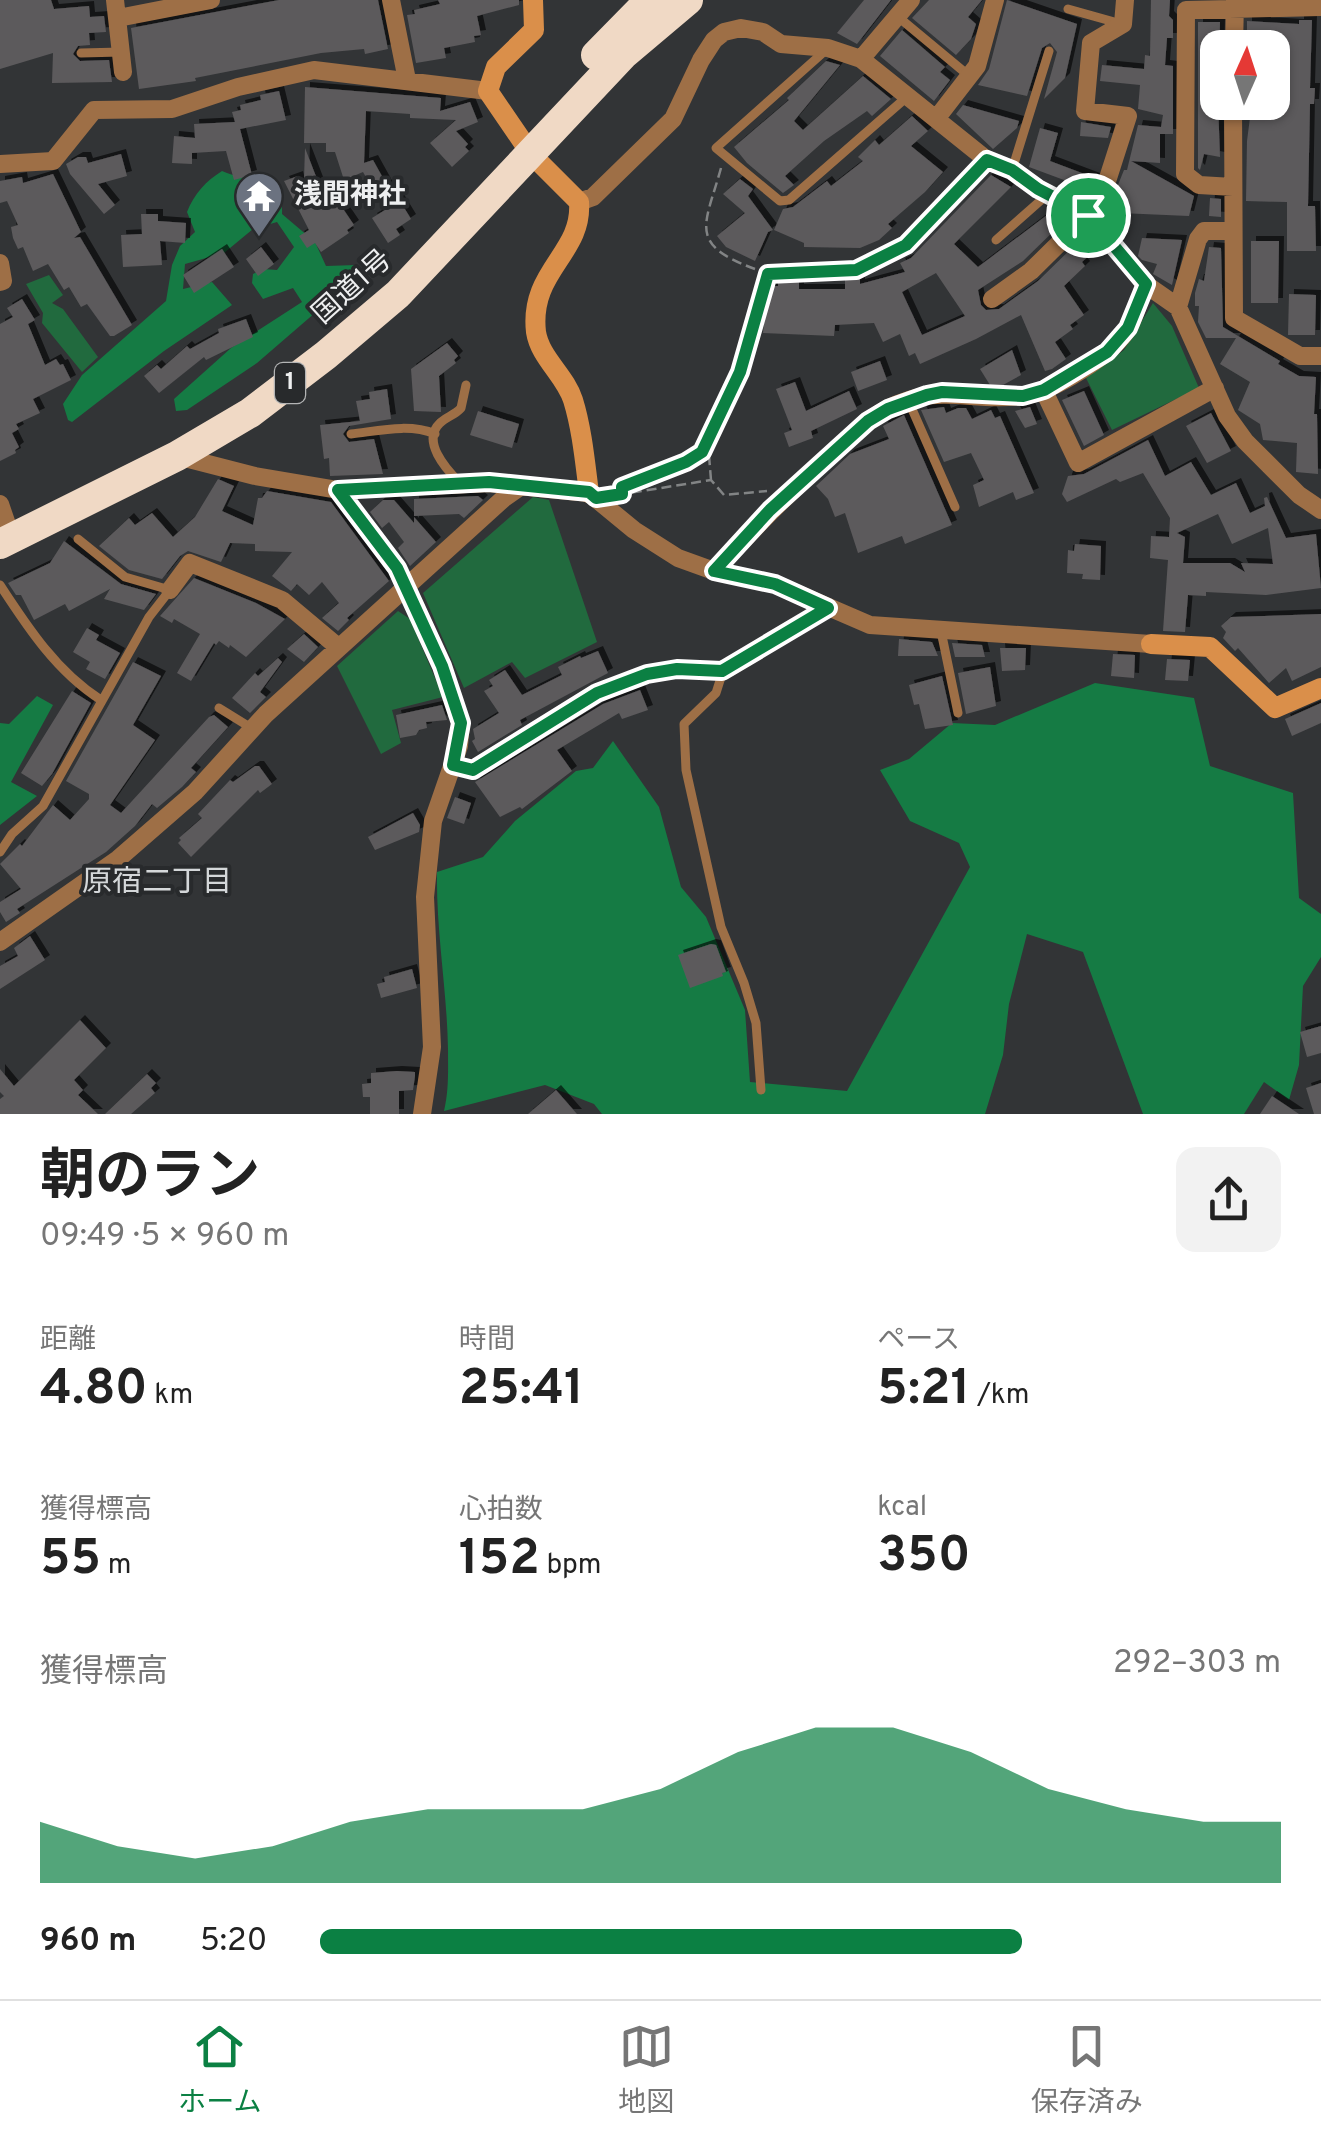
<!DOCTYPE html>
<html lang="ja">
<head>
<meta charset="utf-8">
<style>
  :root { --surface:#fff; --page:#f2f2f2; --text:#222; --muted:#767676; --line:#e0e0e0; --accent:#0b8043 }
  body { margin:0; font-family:Overpass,"Noto Sans JP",sans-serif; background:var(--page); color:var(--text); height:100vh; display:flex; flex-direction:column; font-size:38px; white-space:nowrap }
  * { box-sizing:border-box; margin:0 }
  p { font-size:32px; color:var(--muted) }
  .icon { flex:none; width:55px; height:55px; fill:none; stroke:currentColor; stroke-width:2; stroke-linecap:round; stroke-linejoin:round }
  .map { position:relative; height:1114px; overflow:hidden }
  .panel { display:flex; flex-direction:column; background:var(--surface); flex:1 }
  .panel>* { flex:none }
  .needle { width:65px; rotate:3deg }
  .controls { position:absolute; left:1200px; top:30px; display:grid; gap:20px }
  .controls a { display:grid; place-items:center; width:90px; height:90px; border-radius:20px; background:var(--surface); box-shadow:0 2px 8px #0004; font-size:50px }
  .pin { position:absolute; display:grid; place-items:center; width:85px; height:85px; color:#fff; margin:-42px; border:5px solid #fff; border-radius:50%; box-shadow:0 2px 10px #0007 }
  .round { display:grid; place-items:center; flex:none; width:105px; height:105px; border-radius:20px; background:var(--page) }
  .headline { display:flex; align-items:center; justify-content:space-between; height:170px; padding:0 40px }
  h1 { font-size:55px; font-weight:700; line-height:75px }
  .metrics { display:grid; grid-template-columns:repeat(3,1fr); gap:15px; height:170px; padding:10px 40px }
  .metrics div { display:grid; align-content:center }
  .metrics b { font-size:50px; font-weight:700 }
  .metrics small { font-size:28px; font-weight:400 }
  .metrics p { font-size:28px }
  .chart { height:280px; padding:20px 40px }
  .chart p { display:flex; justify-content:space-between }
  .chart svg { width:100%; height:180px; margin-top:10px; fill:var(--accent); opacity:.7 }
  ul { padding:0 40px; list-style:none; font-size:32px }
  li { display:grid; grid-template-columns:160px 120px 1fr; align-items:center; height:75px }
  li i { height:25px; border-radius:12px; background:var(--accent) }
  .menu { display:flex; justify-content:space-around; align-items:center; height:140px; border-top:2px solid var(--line); background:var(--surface); font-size:28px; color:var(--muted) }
  .menu a { display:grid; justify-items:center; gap:5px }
  .menu .active { color:var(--accent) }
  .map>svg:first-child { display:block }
</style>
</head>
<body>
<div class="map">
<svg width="1321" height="1114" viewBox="0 0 1321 1114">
  <defs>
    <filter id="shadow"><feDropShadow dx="5" dy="-5" stdDeviation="0" flood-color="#0009"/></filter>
  </defs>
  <rect width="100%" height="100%" fill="#323436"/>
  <path fill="#216a3e" d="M49,275l14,20 -11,8 11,6 35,48 -16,15 -40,-49 1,-10 -17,-29z
    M1153,303l19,23 27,62 -87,42 -26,-52 38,-28z
    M533,497l16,3 48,142 -72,36 -13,-16 -48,26 -41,-95z
    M398,611l12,8 33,78 -51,13 9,33 -20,11 -44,-88z"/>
  <path fill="#157b44" d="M222,171c28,13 62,1 60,43l33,28 11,24 30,-1 4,9 -103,89 -70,47 -11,1 -2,-12 57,-51 71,-46 -9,-14 -30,11 -11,-16 1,-9 10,-5 14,1 17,-23 -17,-25 -24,7 -29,24 -39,11 -2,25 29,-7 20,23 -68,46 -92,71 -4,-2 -5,-16 19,-29 84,-74 6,-36 8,-19 15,-14 -8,-20c7,-18 19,-31 35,-41z
    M1095,683l99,15 16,68 83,27 6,105 22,16v43l-18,29 -4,79 -10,35 -25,-18 -20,32h-101l-60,-162 -56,-18 -18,70 -6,51 -18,59h-383l-8,-10 -49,-19 -101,26c5,-21 4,-41 4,-62 -1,-59 -12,-118 -11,-177l46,-15 32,-36 61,-50 17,-3 20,-27 46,66 22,80 25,30 39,93 5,72 97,9 123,-224 -11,-24 -49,-22 -30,-51 29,-11 43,-36 43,2z
    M37,696l16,9 -42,77 26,14 -37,29v-102l9,1z"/>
  <path fill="#5c5a5c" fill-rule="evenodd" filter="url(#shadow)" d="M0,0h51l3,9 35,-3 1,11 14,-1 2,16 -17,1 1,12 -12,1 -5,8 7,7 29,-1 3,22 -60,1 1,-30 -53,16z
    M279,0h99l10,49 -23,5 -1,-5 -43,4 -126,25 1,3 -57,8 -8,-61z
    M438,0h81v5l-42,11 4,19 -7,1 1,6 -31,6 2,10 -30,5 -9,-48 8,-1 -1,-4 26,-6z
    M864,0h27l-34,44 -20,-11z
    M929,0h53l-14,17 8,7 -5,15 -15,16 -44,-37z
    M1007,0l70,24 -12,54 -21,21 13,-47 -7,-9 -8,5 -15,48 -49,-11 11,-16z
    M1151,0h19l-1,16 4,4v18h-6l-2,27 8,1v68h-13v29l-29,-2 63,35 -5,20 -69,-3v9l-15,-5 19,-47h3l11,-45 23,2 -1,6 3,-18 -25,-6 2,-24 -40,-4 2,-16 42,4 1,-14 5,1z
    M1299,20h13l-2,68h5l-1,16h-4l-2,102h7l1,45h-29v-49l-41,-1 1,-60 5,-39h20v-62l-25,-3v-16l52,3z
    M1198,22h22l-2,80 2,55 -16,-3 -4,16 -2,-2z
    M902,30l43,37 -5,5 10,8 -16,21 -54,-45z
    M826,61l14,4 -46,56 9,9 60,-54 28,23 -19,17 -5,-5 -43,30 -39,35 9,9 -11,8 -36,-30 -13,-16 55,-47 -2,-2z
    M305,87l136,11 -1,13 30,-9 8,20 -22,9 12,13 -3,3 4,4 -17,16 -22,-24 26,-23 -46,-2v-4l-44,-3 -2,52 9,-3 21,38 3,-2 14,23 -15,10 4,6 -12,8 -16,-25 13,-8 -22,-38 -19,8 -9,-28h-9v-9h-22z
    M279,91l7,29 -46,9 12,46 -18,5 -8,-29 -34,2v11l-20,-1 2,-27 21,2 -1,-14 41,-2 -3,-10 9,-2 -1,-5 21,-5 -1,-5z
    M963,105l56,16 -2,7 -24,21 -37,-35z
    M912,116l16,15 -17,15 32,26 -18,20 -37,32 4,4 -13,12 -19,8 -56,-1v-4l-30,-13 9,-21 10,-2 34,-26 4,5 32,-25 -5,-4 17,-17 4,5z
    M1081,122l30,5 -3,11 -28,-2z
    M1040,128l18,5 -8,28 45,17 -8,20 -25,-12 2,-6 -35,-13z
    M305,148l17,44 7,-4 25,37 -7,5 2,3 -28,19 -6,-9 -8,5 -8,-12 10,-6 -25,-49 14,-5 1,4 5,-1z
    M121,154l6,22 -29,8 17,21 -11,9 -34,-40 -4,-10 12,-7h8l2,6z
    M53,174l28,58 -7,6 6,-1 52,88 -18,11h-4l-23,-32 -6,3 -12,-20 -5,3 -16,-26 -15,7 -10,-24 -5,2 -5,-11 -2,-11 7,-2 -11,-24 -7,2v-22l22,-4 1,6z
    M991,175l20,12 -57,57 24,23 73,-55 10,12 -38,37 -45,29 3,15 5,5 13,-1 39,-28 46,-45 11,14 -13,12 3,4 -21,20 20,29 -14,10 3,4 -18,13 11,17 -14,10 -7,2 -24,-56 -45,24 -56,25 -5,-11 -6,3 -9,-22 -17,8 -9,-19 -39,2 -1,11 -71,-3 5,-47h10v-4l21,-1v8h46v-9l15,-2v6l45,-12 -5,-9 11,-5zM936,273l29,43 -43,19 -20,-43z
    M740,179l13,10 -5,7 25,34 -5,2 -13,29 -29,-14 -9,-11 28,-23 -22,-19z
    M1210,198l11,1v18l-12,-1z
    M141,214h17v7l28,2 -1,20 -25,-2 2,24 -39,2 -2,-32 21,-1z
    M1142,238l40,2 -10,45 -19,-11 4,-10 -15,-4 -4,-4z
    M1251,241h28l-1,62h-27z
    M261,247l13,17 -16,12 -12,-17z
    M1209,247l12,1 2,79 57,34 -2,3 21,12 17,1 -2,37h3l1,60 -22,-2 1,-29 -34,-3 -3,-16 -22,-14 12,-28 -30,-18 16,-26h-30l-8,-16 1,-16h-4v-13l4,-14 5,2z
    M222,249l12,18 -40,26 -11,-18z
    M1289,294l27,1 -1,40h-27z
    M22,299l13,21 -7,4 17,41 11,-6 4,6 3,-1 8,16 -38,19 7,14 -24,11 3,5 -7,4 7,14 -4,3 1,3 -16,8v-137l13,-7 -6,-9z
    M246,319l7,18 -47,23 -2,-3 -45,36 -15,-17 13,-11 4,4 26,-23 3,3 29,-16 -1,-4z
    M447,343l11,13 -4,4 2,3 -17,13 2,36 -27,-1 -3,-42z
    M1012,350l9,25 -18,10h-13l-10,-16z
    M880,361l7,19 -29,11 -7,-19z
    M795,382l11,29 43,-20 8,18 -46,22 2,7 -24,9 -5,-14 8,-3 -16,-41z
    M387,389l4,30 -42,7 -6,8 6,8 25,-3 9,35 -53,2 -1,-18 -5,1 -4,-34 40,-4 -4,-20 14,-2 -1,-7z
    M1084,391l20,44 -20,11 -22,-46z
    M944,407l2,6 12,-5h8l6,11 19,-9 4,8 5,-2 34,77 -18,7 -3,-8 -34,15 -6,-22 11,-5 -13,-27 -27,9 -23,-52z
    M1030,407l7,17 -12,4 -10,-17z
    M478,411l41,13 -7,24 -42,-13z
    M1211,413l20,38 -24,12 -21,-37z
    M904,415l48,110 -47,19 -3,-8 -44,17 -13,-40 -10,4 -7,-18 -12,-13 34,-32 39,-15 -6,-13z
    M1148,440l17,36 26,-14 20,33 25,-12 14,30 15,-7 -1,-8 3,-1 19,41 30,-4 5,54 -55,7 -60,-3v4l-18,-1 -3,37 -22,-1 5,-71 -18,-2 1,-22 18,1 1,-19 -27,-45 -23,9 -4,-3 -49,23 -5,-8 6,-18 16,-2zM1218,514l14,30 36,-16 5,36 -32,-1 4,9 -15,-9h-47l2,-26 -8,-4z
    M218,479l16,7 -12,25 31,14 5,-27h4l5,-7 64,11 58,79 -42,37 2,2 -11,11 -16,-13 17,-15 -17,-21 -13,13 -12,-11 -6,7 -19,-15 20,-24 -37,-1v-7l-25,-1 -9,19 -33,-11 -8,5 -18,23 -33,-9 -30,-24 30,-28 6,7 17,-12 21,24 22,-20z
    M478,496l5,4 -19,18 -5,-4 -45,2v-17z
    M383,500h11l20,23v-6l22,25 -26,24 -12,-18 6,-6 -15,-20 -7,6 -12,-16z
    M64,541l57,43 35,10 -12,16 -40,-11 6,-10 -41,22 -4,-7 -31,16 -13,-25h-5l-8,-12 42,-20z
    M1075,544l26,2 -1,34 -18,-1 1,-5 -16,-1 1,-23 6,1z
    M194,578l62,25 29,16 -39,38 -16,-12 -1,3 -10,-7 -3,4 -2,-2 -23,38 -14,-8 23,-39 -26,-15 -2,4 -12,-7z
    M1321,614v53l-29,14 -6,-13 -17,15 -31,-35 -3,3 -12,-13 3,-6 -5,-6 10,-9z
    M87,628l12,7 -3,5 24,13 -15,26 -19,-10 4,-7 -17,-10z
    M304,634l14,13 -14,15 -17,-13z
    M899,639l33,3 6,14h-40z
    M952,643l30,2 3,12h-30z
    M1000,648h26l-1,22 -23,1z
    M598,651l10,22 -88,47 2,5 -44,27 -6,-11 3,-2 -2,-10 26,-16 -15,-22 9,-5 -4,-6 16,-10 17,25 40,-20 -4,-8 22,-11 1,2z
    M1113,654l22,1 -1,23 -23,-2z
    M278,658l4,4 -22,30 6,5 -16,16 -18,-15 23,-25 3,3z
    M1167,659l23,1 -2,21 -23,-1z
    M133,662l28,14 -28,49 22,15 -45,65 11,8 88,-96 5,-2 14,12 -37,41 5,4 -14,15 -25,21 -5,-4 -17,22 -29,26 -89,57 3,4 -14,9 -6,-10v-10l21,-13 -21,-25 20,-20 2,2 31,-41 17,15 19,-21v-5l-23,-13z
    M990,667l6,39 -30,8 -8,-41z
    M942,676l11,49 -28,4 -6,-25 -5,1 -5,-20z
    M640,690l8,20 -26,9 -3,-6 -62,37 15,21 -50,38 -2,-2 -20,10 -25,-35 128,-78z
    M72,691l19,12 -39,71 -10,12 -21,-13z
    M1321,703v20l-29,13 -7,-17z
    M442,705l5,15 -21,2 1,6 -8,2 -3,5 -16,3 -4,-23z
    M255,766h4l13,18 -12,9 -2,-3 -67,67 -13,-14 3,-3 -2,-2 23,-20 -4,-4 32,-34 3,2z
    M455,797l16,6 -7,21 -17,-6z
    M413,813l7,12 -1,7 -44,18 -7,-13z
    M30,936l15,24 -45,29v-23l18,-10 -4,-8z
    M711,944l5,1 10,27 -4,1 1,3 -33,12 -12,-33z
    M412,969l5,19 -36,10 -4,-14 8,-2 -1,-5z
    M80,1020l26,28 -32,32 9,10 -5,5 20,19h-98v-15l4,-3 -4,-4v-23l14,17z
    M1321,1026v27l-14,4 -7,-25z
    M397,1071l18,1v4l-2,14 -14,1v23h-29v-17h-7l-1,-13 9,-1v-10z
    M147,1074l9,9 -5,5 4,5 -24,21h-26z
    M1321,1083v31h-7l-8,-26z
    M556,1090l21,24h-49z
    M1272,1096l27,18h-39z"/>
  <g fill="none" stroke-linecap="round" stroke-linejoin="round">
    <path stroke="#828485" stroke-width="2.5" stroke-dasharray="10 5" stroke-linecap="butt" d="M721,168c-16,58 -34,76 34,101
      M711,480l-3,-37 32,-71 25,-85
      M622,493l1,-6 63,-25 21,-17
      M617,495l94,-15 13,15 43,-4"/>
    <path stroke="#9e6f46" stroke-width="9" d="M1068,9l50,14
      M897,16l71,59
      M826,50l-110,98 64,53 9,-1 119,-104
      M81,53l40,-1
      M1012,170l37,-119
      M996,240l52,-46
      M768,274l88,-3 49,-26 82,-85
      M908,400l47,107
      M351,434c27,-3 58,-11 84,0
      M459,482c-13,-13 -38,-41 -19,-59 6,-6 15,-8 21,-15l5,-23
      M0,585c28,43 57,87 101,115
      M941,631l17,82
      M723,671l-7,22 -32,31 2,46 35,157 23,56 12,40 5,67
      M219,708l34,21
      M0,852l12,-18 31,-28 106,-189 21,-27 -45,-13 -47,-38"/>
    <path stroke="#9e6f46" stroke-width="18" d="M115,0l8,72
      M391,0l16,80
      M118,18l93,-18
      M1234,48l1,-48
      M861,59l50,-59
      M1233,102l1,216 66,38h21
      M936,119l41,-53 18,-66
      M0,164l53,-3 41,-51 78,-1 66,-22 76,-17 174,21
      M1233,187l-34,-2 -14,-11 1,-164 135,-3
      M579,202l14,-5 80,-78 28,-59 13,-20 10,-8 17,-4 22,4 18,12 47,4 33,11 126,101 25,10 26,19 50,26 57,69 33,23 49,109 18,25 54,54 22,15
      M0,263l3,18 -3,1
      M992,299l39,-28 69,-68 28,-87 -43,-5 6,-68 32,-19 2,-24
      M1178,307l20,-68 6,-8h28
      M1044,391l34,72 137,-75
      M177,456l78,20 83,14 151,-7 100,10 45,37 44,28 36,13 61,13 95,41 281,19
      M338,490l59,78 45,98 19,57 -2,23 -26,75 -8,76 7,150 -10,67
      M0,504l12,35
      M714,571c38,-41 77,-81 119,-118 17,-16 34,-33 54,-44 51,-27 84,-6 135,-13 31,-4 91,-41 107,-69 7,-13 11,-29 16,-43
      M170,590l20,-27 92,37 56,47
      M453,765l20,5 124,-77 50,-19 30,-5 46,2 105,-63
      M0,942l118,-83 77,-67 71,-78 237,-215 20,-14"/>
    <path stroke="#da8f4a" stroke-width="20" d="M533,0l1,30 -38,37 -8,24 43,63 48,48c4,52 -50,68 -43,130 4,26 29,43 37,68 9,29 12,62 16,93
      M1151,644l59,3 65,61 46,-20"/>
    <path stroke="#f0d9c5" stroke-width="30" d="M596,55l54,-55
      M0,544l177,-88 73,-43 76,-58 72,-61 226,-240 64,-54"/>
  </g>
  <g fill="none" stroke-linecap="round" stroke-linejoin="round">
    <g stroke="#fff" stroke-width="20">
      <path id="route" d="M987,160l25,10 26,19 50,26 58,69 -18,44 -21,24 -63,38 -21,6 -81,-4 -15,3 -39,14 -20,12 -98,89 -56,61 61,13 53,24 -106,63 -45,-2 -30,5 -50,19 -124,77 -20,-5 8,-42 -19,-57 -45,-98 -59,-78 151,-8 100,10 7,6 26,-4v-7l64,-25 16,-10 38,-80 28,-98 88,-4 50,-25z"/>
    </g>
    <use href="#route" stroke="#0b8043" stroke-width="12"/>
  </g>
  <defs>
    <g id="temple-pin" transform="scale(2.5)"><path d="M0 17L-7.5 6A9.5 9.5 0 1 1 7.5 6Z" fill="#6b7280" stroke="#282a2c"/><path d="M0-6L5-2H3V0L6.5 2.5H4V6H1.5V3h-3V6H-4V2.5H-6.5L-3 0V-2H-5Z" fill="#fff"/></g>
  </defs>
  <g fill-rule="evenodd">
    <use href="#temple-pin" x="259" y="196"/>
  </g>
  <g text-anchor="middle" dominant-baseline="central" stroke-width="8" stroke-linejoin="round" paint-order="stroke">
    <rect fill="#282a2c" stroke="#b3b4b5" stroke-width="2.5" x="275" y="363" width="30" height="40" rx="8"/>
    <g font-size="25" font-weight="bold" fill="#eeeff0">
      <text x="290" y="383">1</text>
    </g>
    <g font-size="28" font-weight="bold" fill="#eeeff0" stroke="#282a2c" text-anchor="start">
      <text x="294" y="196">浅間神社</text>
    </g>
    <g font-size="28" fill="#eeeff0" stroke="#282a2c">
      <text transform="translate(353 288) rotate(-42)">国道1号</text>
    </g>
    <g font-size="30" fill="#d4d7d9" stroke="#282a2c">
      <text x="157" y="883">原宿二丁目</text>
    </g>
  </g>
</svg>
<div class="controls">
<a><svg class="needle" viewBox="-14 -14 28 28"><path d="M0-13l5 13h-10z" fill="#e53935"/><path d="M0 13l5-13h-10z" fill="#767676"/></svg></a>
</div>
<div class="pin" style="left:1088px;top:215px;background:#1e9e55"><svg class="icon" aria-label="arrive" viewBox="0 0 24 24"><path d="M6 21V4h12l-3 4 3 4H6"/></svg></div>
</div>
<section class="panel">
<div class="headline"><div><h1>朝のラン</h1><p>09:49 · 5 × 960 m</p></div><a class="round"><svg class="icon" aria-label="share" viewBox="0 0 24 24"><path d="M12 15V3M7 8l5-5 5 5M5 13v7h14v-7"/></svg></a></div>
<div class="metrics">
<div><p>距離</p><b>4.80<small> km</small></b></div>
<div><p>時間</p><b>25:41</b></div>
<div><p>ペース</p><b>5:21<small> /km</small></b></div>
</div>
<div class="metrics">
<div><p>獲得標高</p><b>55<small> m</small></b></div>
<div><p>心拍数</p><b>152<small> bpm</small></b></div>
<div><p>kcal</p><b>350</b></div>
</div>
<div class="chart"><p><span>獲得標高</span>292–303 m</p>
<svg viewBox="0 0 160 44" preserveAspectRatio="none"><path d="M0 44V29L10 35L20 38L30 35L40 29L50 26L60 26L70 26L80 21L90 12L100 6L110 6L120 12L130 21L140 26L150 29L160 29V44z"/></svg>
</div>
<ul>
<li><b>960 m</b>5:20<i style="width:73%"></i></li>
</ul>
</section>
<nav class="menu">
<a class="active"><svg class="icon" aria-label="home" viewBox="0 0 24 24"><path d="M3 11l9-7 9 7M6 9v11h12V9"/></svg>ホーム</a>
<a><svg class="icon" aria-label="map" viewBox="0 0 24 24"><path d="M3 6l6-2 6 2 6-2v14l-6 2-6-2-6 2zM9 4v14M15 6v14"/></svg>地図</a>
<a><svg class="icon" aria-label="saved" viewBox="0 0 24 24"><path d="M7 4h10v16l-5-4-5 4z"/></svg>保存済み</a>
</nav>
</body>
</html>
